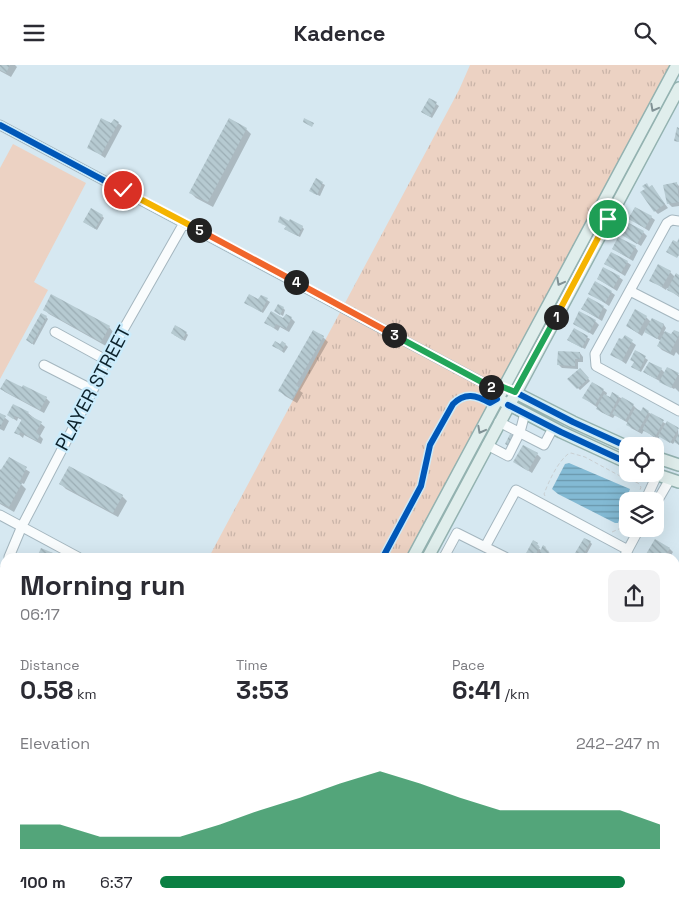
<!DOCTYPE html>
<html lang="en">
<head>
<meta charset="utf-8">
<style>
  :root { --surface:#fff; --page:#f2f2f3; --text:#2b2b33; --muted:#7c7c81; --accent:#0b8043 }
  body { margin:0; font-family:"Space Grotesk",sans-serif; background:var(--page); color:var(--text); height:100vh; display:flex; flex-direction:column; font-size:19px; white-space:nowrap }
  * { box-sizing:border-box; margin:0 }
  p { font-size:16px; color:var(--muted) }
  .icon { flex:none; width:28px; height:28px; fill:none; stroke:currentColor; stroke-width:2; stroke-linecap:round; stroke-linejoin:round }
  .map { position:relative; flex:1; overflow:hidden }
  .panel { position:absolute; left:0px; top:488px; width:680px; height:358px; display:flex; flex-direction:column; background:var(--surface); border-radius:15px 15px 0 0; box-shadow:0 5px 20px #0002 }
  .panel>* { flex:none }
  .fabs { position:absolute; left:619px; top:372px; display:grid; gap:10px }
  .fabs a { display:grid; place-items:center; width:45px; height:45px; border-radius:10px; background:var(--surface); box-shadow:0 5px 20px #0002; font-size:25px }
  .pin { position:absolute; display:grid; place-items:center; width:42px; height:42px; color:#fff; margin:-21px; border:2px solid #fff; border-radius:50%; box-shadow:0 1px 5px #0007 }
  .km { position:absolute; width:25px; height:25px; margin:-12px; border-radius:50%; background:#222; color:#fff; font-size:14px; line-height:25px; text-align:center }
  .round { display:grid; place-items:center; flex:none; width:52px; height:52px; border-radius:10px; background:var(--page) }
  .headline { display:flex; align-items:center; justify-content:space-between; height:85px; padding:0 20px }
  h1 { font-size:28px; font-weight:700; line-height:38px }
  .metrics { display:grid; grid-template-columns:repeat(3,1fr); gap:8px; height:85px; padding:5px 20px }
  .metrics div { display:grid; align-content:center }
  .metrics b { font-size:25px; font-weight:700 }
  .metrics small { font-size:14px; font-weight:400 }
  .metrics p { font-size:14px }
  .chart { height:140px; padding:10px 20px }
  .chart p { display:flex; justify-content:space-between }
  .chart svg { width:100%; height:90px; margin-top:5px; fill:var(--accent); opacity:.7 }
  ul { padding:0 20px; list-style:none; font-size:16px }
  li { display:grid; grid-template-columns:80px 60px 1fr; align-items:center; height:38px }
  li i { height:12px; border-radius:6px; background:var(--accent) }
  header { display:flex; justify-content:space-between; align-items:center; height:65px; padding:0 20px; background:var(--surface); font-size:22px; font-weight:700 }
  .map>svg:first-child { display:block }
</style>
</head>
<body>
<header><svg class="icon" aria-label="menu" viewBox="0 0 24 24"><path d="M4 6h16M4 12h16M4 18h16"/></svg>Kadence<svg class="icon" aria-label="search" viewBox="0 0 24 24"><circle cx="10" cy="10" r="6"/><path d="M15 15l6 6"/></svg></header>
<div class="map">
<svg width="679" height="845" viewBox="0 0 679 845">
  <defs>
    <pattern id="grass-tufts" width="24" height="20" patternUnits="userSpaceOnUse" patternTransform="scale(1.25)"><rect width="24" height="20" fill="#ecd2c3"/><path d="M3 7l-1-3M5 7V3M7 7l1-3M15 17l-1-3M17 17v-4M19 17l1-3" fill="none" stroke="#c9b4a8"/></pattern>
    <pattern id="water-rules" width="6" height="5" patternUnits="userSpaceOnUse" patternTransform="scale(1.25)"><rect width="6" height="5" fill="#83bad4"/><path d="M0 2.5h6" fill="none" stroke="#6a97ac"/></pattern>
    <pattern id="building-back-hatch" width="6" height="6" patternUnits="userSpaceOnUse" patternTransform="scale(1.25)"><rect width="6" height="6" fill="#b6cad1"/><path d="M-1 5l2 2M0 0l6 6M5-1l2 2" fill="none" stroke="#9badb4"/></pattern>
  </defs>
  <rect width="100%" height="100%" fill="#d6e8f1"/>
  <path fill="url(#grass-tufts)" d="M470,0h200l-264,492h-197l250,-467z
    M24,840h196l-3,5h-196z"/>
  <path fill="#ecd2c3" d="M13,79l73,39 -52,99 14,8 -48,89v-211z"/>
  <path fill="url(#water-rules)" d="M569,398l61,26 -12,34h-3l-57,-29 -6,-5 13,-25z"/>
  <path fill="#0003" d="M0,0h15l2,2 -6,10 -11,-6z
    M429,34l10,7 -7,12 -10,-6z
    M118,58l4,3 -17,32 -16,-11 23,-22z
    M246,64l5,5 -38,73 -17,-9 -5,-5z
    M316,115l9,5 -5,11 -7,-3z
    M677,119l2,2v20l-7,1 -4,-4z
    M652,122l16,21 -10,6 -3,-3 -9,-22z
    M102,151l2,2 -7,12 -13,-8z
    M651,152l4,3 -6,11 -19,-12z
    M281,159l21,3 2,2 -4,8 -12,-6 -1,-5z
    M643,167l4,4 -6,10 -19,-12z
    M635,182l3,4 -5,10 -20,-12z
    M627,197l4,3 -6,11 -19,-12z
    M670,207l5,5 4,-1v21l-12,-9 -1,2 -15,-10z
    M619,212l4,3 -6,11 -19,-12z
    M611,227l4,3 -6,11 -19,-13z
    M261,231l9,6 -7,11 -17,-10 13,-2z
    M603,242l4,3 -5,11 -20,-12z
    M283,243l2,2 -2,6 -8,-5z
    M44,244l65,18 5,6 -8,13 -57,-32z
    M46,252l2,2 -14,26 -4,-3z
    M646,252l5,5 2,-3 11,6 2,3 -2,4 8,4 7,-2v21l-3,-3 -2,4 -12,-6 -4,-4 3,-5 -16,-10 -3,5 -15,-10z
    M291,253l4,4 -6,10 -9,-5 -2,4 -12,-8z
    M595,256l4,4 -6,10 -19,-12z
    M574,265l16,9 -5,10 -14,-7z
    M186,268l2,2 -3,6 -11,-6z
    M323,272l5,5 -28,49 3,2 -6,10 -12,-7 -5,-5z
    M625,272l11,8 -10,19 -14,-10z
    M286,280l2,2 -4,6 -8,-6z
    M636,287l12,8 -7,12 -8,-5 2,-4z
    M580,288l3,4v5h-5v7l-16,-1 -3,-3z
    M580,304l10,12 -10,9 -11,-11z
    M661,304l4,4 2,-4 12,6v17l-4,-4 -1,1 -27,-15z
    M24,322l22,11 4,4 -6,11 -39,-21 -3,-3h20z
    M603,325l4,3 -1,3 5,2 8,-1 14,8 4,4 -1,1 5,3 7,-1 18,12 12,5 1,16 -4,-4 -2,3 -13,-8 -2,4 -14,-10 -2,4 -11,-6 -3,-5 -13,-8 -2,3 -12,-6 -3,-4 -14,-10z
    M13,341l15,7 17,14 -5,9 3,3 -2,5 -17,-9 -1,3 -7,-6 6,-12 -4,-2 -1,3 -9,-6z
    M0,349l9,7 -5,10 -4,-2z
    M537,389l4,4 -9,15 -17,-11z
    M9,394l21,13 -6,12 -5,-2 7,7 -12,23 -14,-8v-35l2,2z
    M60,418l62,13 5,5 -9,16 -52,-28z
    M534,477l5,4 -1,2 4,3 4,-3 1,3 8,6h-30z
    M590,477l2,2 -7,13h-9l2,-3z
    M670,484l3,3 -3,5h-18l-5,-3z
    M675,585l4,3v4l-4,8z
    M675,638l4,3 -4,6z
    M675,673l4,2v9l-4,8z
    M5,695v46l-5,-3v-36z
    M675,742l4,1 -1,24 -3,-2z
    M0,812l4,3 -3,4h-1z
    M461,840h21l1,1 -2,4h-17l-3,-3z
    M568,840h19l-3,5h-7z
    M606,840h25l1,1 -2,4h-17z"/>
  <path fill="url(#building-back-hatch)" d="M0,0h10l-4,8 -6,-3z
    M429,33l8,4 -7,15 -9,-5z
    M101,53l10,5 3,-4 5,3 -18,33 -14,-7z
    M229,53l18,10 -39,74 -19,-9z
    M304,53l10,5 -2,4 -9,-5z
    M677,62l2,1v14l-5,-1z
    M316,113l7,4 -6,13 -8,-4z
    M677,117l2,20 -12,2 -4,-19z
    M647,118l2,4 3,-2 13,19 -11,8 -14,-20 5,-3 -3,-3z
    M635,142l17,9 -7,12 -17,-9z
    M91,143l12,7 -8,14 -12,-7z
    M280,151l9,5 1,-2 13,7 -5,10 -14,-7 2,-3 -8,-4z
    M627,157l17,9 -7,13 -17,-10z
    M618,172l18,9 -7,12 -17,-9z
    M679,173v17l-2,3 -11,-6 7,-12 4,2z
    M611,187l17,9 -7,12 -17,-9z
    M658,199l13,7 -9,16 -13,-6z
    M603,202l17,9 -7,12 -16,-9z
    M676,208l3,2v21l-12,-6z
    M595,216l17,10 -7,12 -17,-9z
    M51,229l59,32 -9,16 -58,-32z
    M249,229l9,5 3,-4 7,3 -7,14 -17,-9z
    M588,232l16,9 -6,12 -17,-9z
    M278,239l6,3 -4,8 -6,-4z
    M635,244l12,7 -9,17 -12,-7z
    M271,246l12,7 3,-4 6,3 -6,12 -10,-5 -2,4 -10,-5z
    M579,246l17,9 -7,13 -16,-9z
    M41,248l6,3 -15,28 -6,-4z
    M652,253l12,6 -7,15 -13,-7z
    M175,260l12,7 -5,8 -11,-7z
    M574,263l14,8 -6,12 -15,-8z
    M313,265l11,6 -28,49 3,2 -7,12 -14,-8z
    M674,265l5,2v3l-9,18 -13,-7 8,-15 6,3z
    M625,270l8,5 -11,21 -12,-6 9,-17 3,1z
    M275,276l5,3 2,-3 4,3 -4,7 -10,-5z
    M635,285l11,6 -7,15 -8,-4 3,-5 -4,-2z
    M558,286l22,1v7h-5v7l-18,-1z
    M649,297l13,6 -6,11 -13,-7z
    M667,302l12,6 -8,15 -12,-6z
    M580,303l9,10 -12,11 -10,-10z
    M6,314l16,8 1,-2 24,12 -7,13 -40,-21z
    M592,317l12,7 -9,16 -13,-7z
    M612,327l7,4 -10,20 -13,-7 8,-15 6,3z
    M622,332l12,7 -9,17 -13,-7z
    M13,339l16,8 -2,2 15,8 -6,10 4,3 -3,6 -17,-9 -1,3 -5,-2 8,-14 -7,-3 -2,3 -6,-4z
    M643,342l6,4 -11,20 -12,-6 9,-17 6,3z
    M0,348l6,3 -6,11z
    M651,348l13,7 -9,17 -13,-7z
    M667,356l12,7 -9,15 -12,-7z
    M679,368v12l-5,-3z
    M510,369l6,3 -5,11 -6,-4z
    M523,380l15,8 -10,18 -15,-9z
    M9,392l18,10 -7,14 -11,-5 13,7 -13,24 -9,-4v-32z
    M69,401l54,29 -10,18 -54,-29z
    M584,473l7,3 -9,16h-8l2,-3 -1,-1z
    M655,474l15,9 -5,9h-13l-6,-3z
    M533,475l5,3 -1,2 3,2 -6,10h-10z
    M543,480l3,2 -1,2 4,2 -3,6h-9z
    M41,483l12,5 -2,4h-14z
    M675,559l4,2v20l-4,-2z
    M675,671l4,2 -2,9 -2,-1z
    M3,693l2,1v11l-5,9v-15z
    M5,711v20l-4,7h-1v-18z
    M675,739l4,2v14l-4,8z
    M678,791l1,1v22l-4,-2v-16z
    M460,840h19l-3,5h-11l-6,-3z
    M496,840h18l-2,5h-6z
    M569,840h13l-3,5z
    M605,840h22l-2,4 -3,-2 -1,3h-7z
    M664,840h7l8,5h-21l2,-4 2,1z"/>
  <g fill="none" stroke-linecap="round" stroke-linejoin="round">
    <g stroke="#a4b6bf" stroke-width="11">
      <path id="minor" d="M0,60l493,263 10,-1
        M679,156l-7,-1 -5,3 -72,131 1,12 83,45
        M630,226l49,25
        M55,267l51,28
        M44,300l49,25
        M499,357l45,23 9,-17
        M487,380l21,11 12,-24 5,-19
        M645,436l12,-26
        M655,440l15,-26
        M0,450l78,42
        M485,482l31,-57 112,60
        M9,492l13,-31 71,-136 13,-30 78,-137
        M444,492l13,-24 48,24
        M624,492l15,-28
        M0,516l5,-12
        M675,518l4,-8
        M0,554l5,2
        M0,677l5,2
        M675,717l4,3
        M675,830l4,2
        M278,840l9,5
        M313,845l3,-5
        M433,845l3,-5
        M537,845l3,-5
        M642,845l3,-5"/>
    </g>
    <g stroke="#93b2b0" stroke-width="14">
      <path id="major" d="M510,325l63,32 55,25
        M504,337l57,30 67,31
        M655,392l24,8
        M655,409l24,8
        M413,492l264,-492
        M428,492l251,-469
        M225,845l3,-5
        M238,845l3,-5"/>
    </g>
    <path stroke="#c9cfd2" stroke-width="1" stroke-dasharray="4 2.5" stroke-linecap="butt" d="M545,431l-1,-2c5,-13 13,-31 24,-40l3,-1 14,4 35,19 18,7 3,4 -2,6
      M612,467l16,-7"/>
    <use href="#minor" stroke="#f9fcfd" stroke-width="9"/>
    <use href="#major" stroke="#e0eeec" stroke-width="11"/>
    <g stroke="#cbecfc" stroke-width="9">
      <path id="cycleway" d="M0,60l493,263 10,-1
        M515,327l58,30 55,25
        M508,340l53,27 67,31
        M383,492l38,-71 9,-41 23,-41c12,-12 23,-9 37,-1l7,-4"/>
    </g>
    <use href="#cycleway" stroke="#0057b8" stroke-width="6"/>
  </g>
  <defs><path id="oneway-chevron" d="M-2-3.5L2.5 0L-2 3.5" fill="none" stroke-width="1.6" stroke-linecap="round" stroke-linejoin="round" transform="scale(1.25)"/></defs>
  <g stroke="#819296">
    <use href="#oneway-chevron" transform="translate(654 43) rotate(118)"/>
    <use href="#oneway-chevron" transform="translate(560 217) rotate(118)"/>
    <use href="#oneway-chevron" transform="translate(481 365) rotate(118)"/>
  </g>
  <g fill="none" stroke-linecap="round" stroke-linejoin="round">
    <g stroke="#fff" stroke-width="10">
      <path id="split-1" d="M556,252l52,-98"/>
    </g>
    <g stroke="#fff" stroke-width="10">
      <path id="split-2" d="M491,322h12l12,5 41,-75"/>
    </g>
    <g stroke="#fff" stroke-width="10">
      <path id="split-3" d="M394,270l97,52"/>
    </g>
    <g stroke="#fff" stroke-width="10">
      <path id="split-4" d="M296,217l98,53"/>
    </g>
    <g stroke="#fff" stroke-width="10">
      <path id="split-5" d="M199,165l97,52"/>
    </g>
    <g stroke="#fff" stroke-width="10">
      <path id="split-6" d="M123,125l76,40"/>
    </g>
    <use href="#split-1" stroke="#f5b400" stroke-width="6"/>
    <use href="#split-2" stroke="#22a559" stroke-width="6"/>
    <use href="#split-3" stroke="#22a559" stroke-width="6"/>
    <use href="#split-4" stroke="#f0652b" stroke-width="6"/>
    <use href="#split-5" stroke="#f0652b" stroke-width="6"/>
    <use href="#split-6" stroke="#f5b400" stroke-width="6"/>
  </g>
  <g text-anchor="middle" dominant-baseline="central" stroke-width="5" stroke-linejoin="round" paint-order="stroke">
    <g font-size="19" fill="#0c222c" stroke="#cbecfc">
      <text transform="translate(93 323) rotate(-62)">PLAYER STREET</text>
    </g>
  </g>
</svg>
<div class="fabs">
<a><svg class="icon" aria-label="locate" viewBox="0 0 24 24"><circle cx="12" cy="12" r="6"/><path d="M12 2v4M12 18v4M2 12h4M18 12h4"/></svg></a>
<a><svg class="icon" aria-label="layers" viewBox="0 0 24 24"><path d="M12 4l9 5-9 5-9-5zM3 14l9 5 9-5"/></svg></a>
</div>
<div class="pin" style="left:608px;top:154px;background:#1e9e55"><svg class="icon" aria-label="arrive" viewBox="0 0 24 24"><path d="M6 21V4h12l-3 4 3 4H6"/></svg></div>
<div class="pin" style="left:123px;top:125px;background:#d93025"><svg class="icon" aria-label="check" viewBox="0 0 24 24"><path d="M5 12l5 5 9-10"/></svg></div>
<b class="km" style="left:556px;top:252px">1</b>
<b class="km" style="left:491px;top:322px">2</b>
<b class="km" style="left:394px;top:270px">3</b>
<b class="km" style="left:296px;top:217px">4</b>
<b class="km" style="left:199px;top:165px">5</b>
<section class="panel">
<div class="headline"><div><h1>Morning run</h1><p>06:17</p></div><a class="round"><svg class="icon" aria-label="share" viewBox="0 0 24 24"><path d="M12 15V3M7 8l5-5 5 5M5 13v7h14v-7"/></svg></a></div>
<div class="metrics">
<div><p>Distance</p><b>0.58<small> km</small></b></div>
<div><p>Time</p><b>3:53</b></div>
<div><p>Pace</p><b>6:41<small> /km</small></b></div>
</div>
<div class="chart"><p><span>Elevation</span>242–247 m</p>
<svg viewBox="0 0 160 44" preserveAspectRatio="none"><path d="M0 44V32L10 32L20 38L30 38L40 38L50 32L60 25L70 19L80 12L90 6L100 12L110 19L120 25L130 25L140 25L150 25L160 32V44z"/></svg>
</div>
<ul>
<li><b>100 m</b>6:37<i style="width:93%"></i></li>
</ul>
</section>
</div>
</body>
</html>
